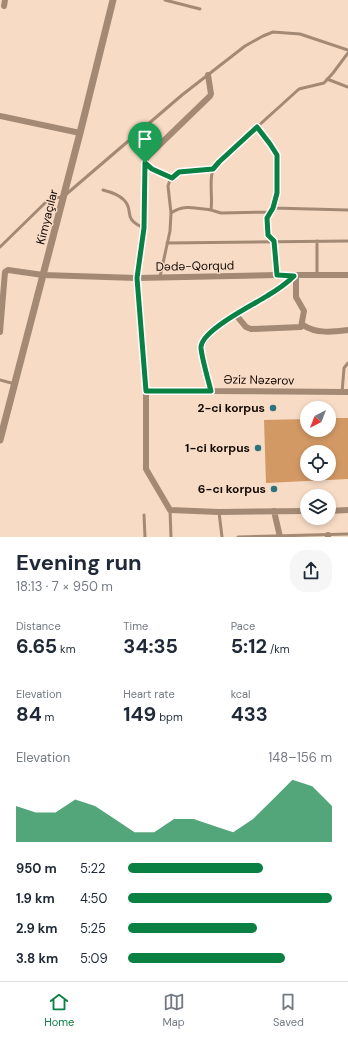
<!DOCTYPE html>
<html lang="en">
<head>
<meta charset="utf-8">
<style>
  :root { --surface:#fff; --page:#f6f6f7; --text:#1f2937; --muted:#747a83; --line:#e0e1e3; --accent:#0b8043 }
  body { margin:0; font-family:"DM Sans",sans-serif; background:var(--page); color:var(--text); height:100vh; display:flex; flex-direction:column; font-size:15px; white-space:nowrap }
  * { box-sizing:border-box; margin:0 }
  p { font-size:13px; color:var(--muted) }
  .icon { flex:none; width:22px; height:22px; fill:none; stroke:currentColor; stroke-width:2; stroke-linecap:round; stroke-linejoin:round }
  .map { position:relative; height:537px; overflow:hidden }
  .sheet { display:flex; flex-direction:column; background:var(--surface); flex:1 }
  .sheet>* { flex:none }
  .needle { width:26px; rotate:222deg }
  .fabs { position:absolute; left:300px; top:401px; display:grid; gap:8px }
  .fabs a { display:grid; place-items:center; width:36px; height:36px; border-radius:50%; background:var(--surface); box-shadow:0 2px 6px #0003; font-size:20px }
  .pin { position:absolute; display:grid; place-items:center; width:34px; height:34px; color:#fff; margin:-41px -17px; border-radius:50% 50% 50% 0; rotate:-45deg; box-shadow:0 0 4px #0007 }
  .pin .icon { rotate:45deg }
  .round { display:grid; place-items:center; flex:none; width:42px; height:42px; border-radius:16px; background:var(--page) }
  .overview { display:flex; align-items:center; justify-content:space-between; height:68px; padding:0 16px }
  h1 { font-size:22px; font-weight:700; line-height:30px }
  .metrics { display:grid; grid-template-columns:repeat(3,1fr); gap:6px; height:68px; padding:4px 16px }
  .metrics div { display:grid; align-content:center }
  .metrics b { font-size:20px; font-weight:700 }
  .metrics small { font-size:11px; font-weight:400 }
  .metrics p { font-size:11px }
  .chart { height:112px; padding:8px 16px }
  .chart p { display:flex; justify-content:space-between }
  .chart svg { width:100%; height:72px; margin-top:4px; fill:var(--accent); opacity:.7 }
  ul { padding:0 16px; list-style:none; font-size:13px }
  li { display:grid; grid-template-columns:64px 48px 1fr; align-items:center; height:30px }
  li i { height:10px; border-radius:5px; background:var(--accent) }
  .menu { display:flex; justify-content:space-around; align-items:center; height:56px; border-top:1px solid var(--line); background:var(--surface); font-size:11px; color:var(--muted) }
  .menu a { display:grid; justify-items:center; gap:2px }
  .menu .active { color:var(--accent) }
  .map>svg:first-child { display:block }
</style>
</head>
<body>
<div class="map">
<svg width="348" height="537" viewBox="0 0 348 537">
  <rect width="100%" height="100%" fill="#f7dbc5"/>
  <path fill="#d39965" fill-rule="evenodd" d="M329,418h19v61l-82,4 -2,-63 43,-1v11h22zM307,452h22v22h-22z"/>
  <g fill="none" stroke-linecap="round" stroke-linejoin="round">
    <path stroke="#a48a75" stroke-width="3" d="M165,0l35,9
      M327,79l21,8
      M257,127l20,28v38l-4,15 -6,10 1,17 6,6 3,34
      M146,164l6,5 20,9
      M103,190c8,2 15,4 21,10 11,11 -3,18 20,28
      M273,208l75,2
      M211,210l10,3 49,-1
      M171,213l-3,-27c3,-19 31,-16 45,-17
      M317,241v34
      M167,243l181,-2
      M0,247l45,-44 9,-5 9,-1 119,-102 63,-49 18,-10 10,-4 27,2 48,16
      M160,277l10,-46 1,-18c12,-9 25,-5 40,-3 2,-14 -3,-33 4,-45l84,-76 25,-6 9,-10 15,-20
      M0,380l15,4
      M342,393l2,-25 4,-5
      M170,510l1,27
      M219,512l3,25
      M144,515l1,22
      M238,537l110,-3"/>
    <path stroke="#a48a75" stroke-width="6" d="M4,6l1,-6
      M208,75l3,19 -1,2 -63,61 -2,6 -1,65 -7,50 9,113v78l24,41 49,2 88,-1
      M0,116l80,17
      M236,315l10,12 5,2 50,-2 3,-16 -8,-14v-21
      M303,325c13,9 30,7 45,5
      M0,332l5,-60 3,-2 35,5 94,3 140,-3h71
      M146,391h65l137,1
      M211,391c-2,-10 -11,-38 -9,-45 3,-17 50,-41 65,-50 10,-6 19,-12 27,-20
      M274,511l6,26
      M329,511l19,-1
      M328,537v-2"/>
    <path stroke="#a48a75" stroke-width="7" d="M0,440l80,-307 33,-133"/>
  </g>
  <g fill="none" stroke-linecap="round" stroke-linejoin="round">
    <g stroke="#fff" stroke-width="8">
      <path id="route" d="M257,127l13,17 7,11v38l-4,15 -6,10 1,17 6,6 3,34 17,1c-8,8 -17,14 -27,20 -14,9 -67,35 -66,52 1,11 7,31 10,43h-65l-9,-113 7,-50 1,-65 7,6 20,9 7,-6 34,-3 6,-7z"/>
    </g>
    <use href="#route" stroke="#0b8043" stroke-width="5"/>
  </g>
  <g fill="#2c7380" stroke="#f7dbc5" stroke-width="1.5">
    <circle cx="273" cy="408" r="4"/>
    <circle cx="258" cy="448" r="4"/>
    <circle cx="274" cy="489" r="4"/>
  </g>
  <g text-anchor="middle" dominant-baseline="central" stroke-width="3" stroke-linejoin="round" paint-order="stroke">
    <g font-size="12" fill="#120904" stroke="#f7dbc5">
      <text transform="translate(47 217) rotate(-76)">Kimyaçılar</text>
      <text transform="translate(195 266) rotate(-1)">Dədə-Qorqud</text>
      <text transform="translate(259 380) rotate(1)">Əziz Nəzərov</text>
    </g>
    <g font-size="12" font-weight="bold" fill="#120904" stroke="#f7dbc5" text-anchor="end">
      <text x="265" y="408">2-ci korpus</text>
      <text x="250" y="448">1-ci korpus</text>
      <text x="266" y="489">6-cı korpus</text>
    </g>
  </g>
</svg>
<div class="fabs">
<a><svg class="needle" viewBox="-14 -14 28 28"><path d="M0-13l5 13h-10z" fill="#e53935"/><path d="M0 13l5-13h-10z" fill="#747a83"/></svg></a>
<a><svg class="icon" aria-label="locate" viewBox="0 0 24 24"><circle cx="12" cy="12" r="6"/><path d="M12 2v4M12 18v4M2 12h4M18 12h4"/></svg></a>
<a><svg class="icon" aria-label="layers" viewBox="0 0 24 24"><path d="M12 4l9 5-9 5-9-5zM3 14l9 5 9-5"/></svg></a>
</div>
<div class="pin" style="left:145px;top:163px;background:#1e9e55"><svg class="icon" aria-label="arrive" viewBox="0 0 24 24"><path d="M6 21V4h12l-3 4 3 4H6"/></svg></div>
</div>
<section class="sheet">
<div class="overview"><div><h1>Evening run</h1><p>18:13 · 7 × 950 m</p></div><a class="round"><svg class="icon" aria-label="share" viewBox="0 0 24 24"><path d="M12 15V3M7 8l5-5 5 5M5 13v7h14v-7"/></svg></a></div>
<div class="metrics">
<div><p>Distance</p><b>6.65<small> km</small></b></div>
<div><p>Time</p><b>34:35</b></div>
<div><p>Pace</p><b>5:12<small> /km</small></b></div>
</div>
<div class="metrics">
<div><p>Elevation</p><b>84<small> m</small></b></div>
<div><p>Heart rate</p><b>149<small> bpm</small></b></div>
<div><p>kcal</p><b>433</b></div>
</div>
<div class="chart"><p><span>Elevation</span>148–156 m</p>
<svg viewBox="0 0 160 44" preserveAspectRatio="none"><path d="M0 44V22L10 26L20 26L30 18L40 22L50 30L60 38L70 38L80 30L90 30L100 34L110 38L120 30L130 18L140 6L150 10L160 22V44z"/></svg>
</div>
<ul>
<li><b>950 m</b>5:22<i style="width:66%"></i></li>
<li><b>1.9 km</b>4:50<i style="width:100%"></i></li>
<li><b>2.9 km</b>5:25<i style="width:63%"></i></li>
<li><b>3.8 km</b>5:09<i style="width:77%"></i></li>
</ul>
</section>
<nav class="menu">
<a class="active"><svg class="icon" aria-label="home" viewBox="0 0 24 24"><path d="M3 11l9-7 9 7M6 9v11h12V9"/></svg>Home</a>
<a><svg class="icon" aria-label="map" viewBox="0 0 24 24"><path d="M3 6l6-2 6 2 6-2v14l-6 2-6-2-6 2zM9 4v14M15 6v14"/></svg>Map</a>
<a><svg class="icon" aria-label="saved" viewBox="0 0 24 24"><path d="M7 4h10v16l-5-4-5 4z"/></svg>Saved</a>
</nav>
</body>
</html>
